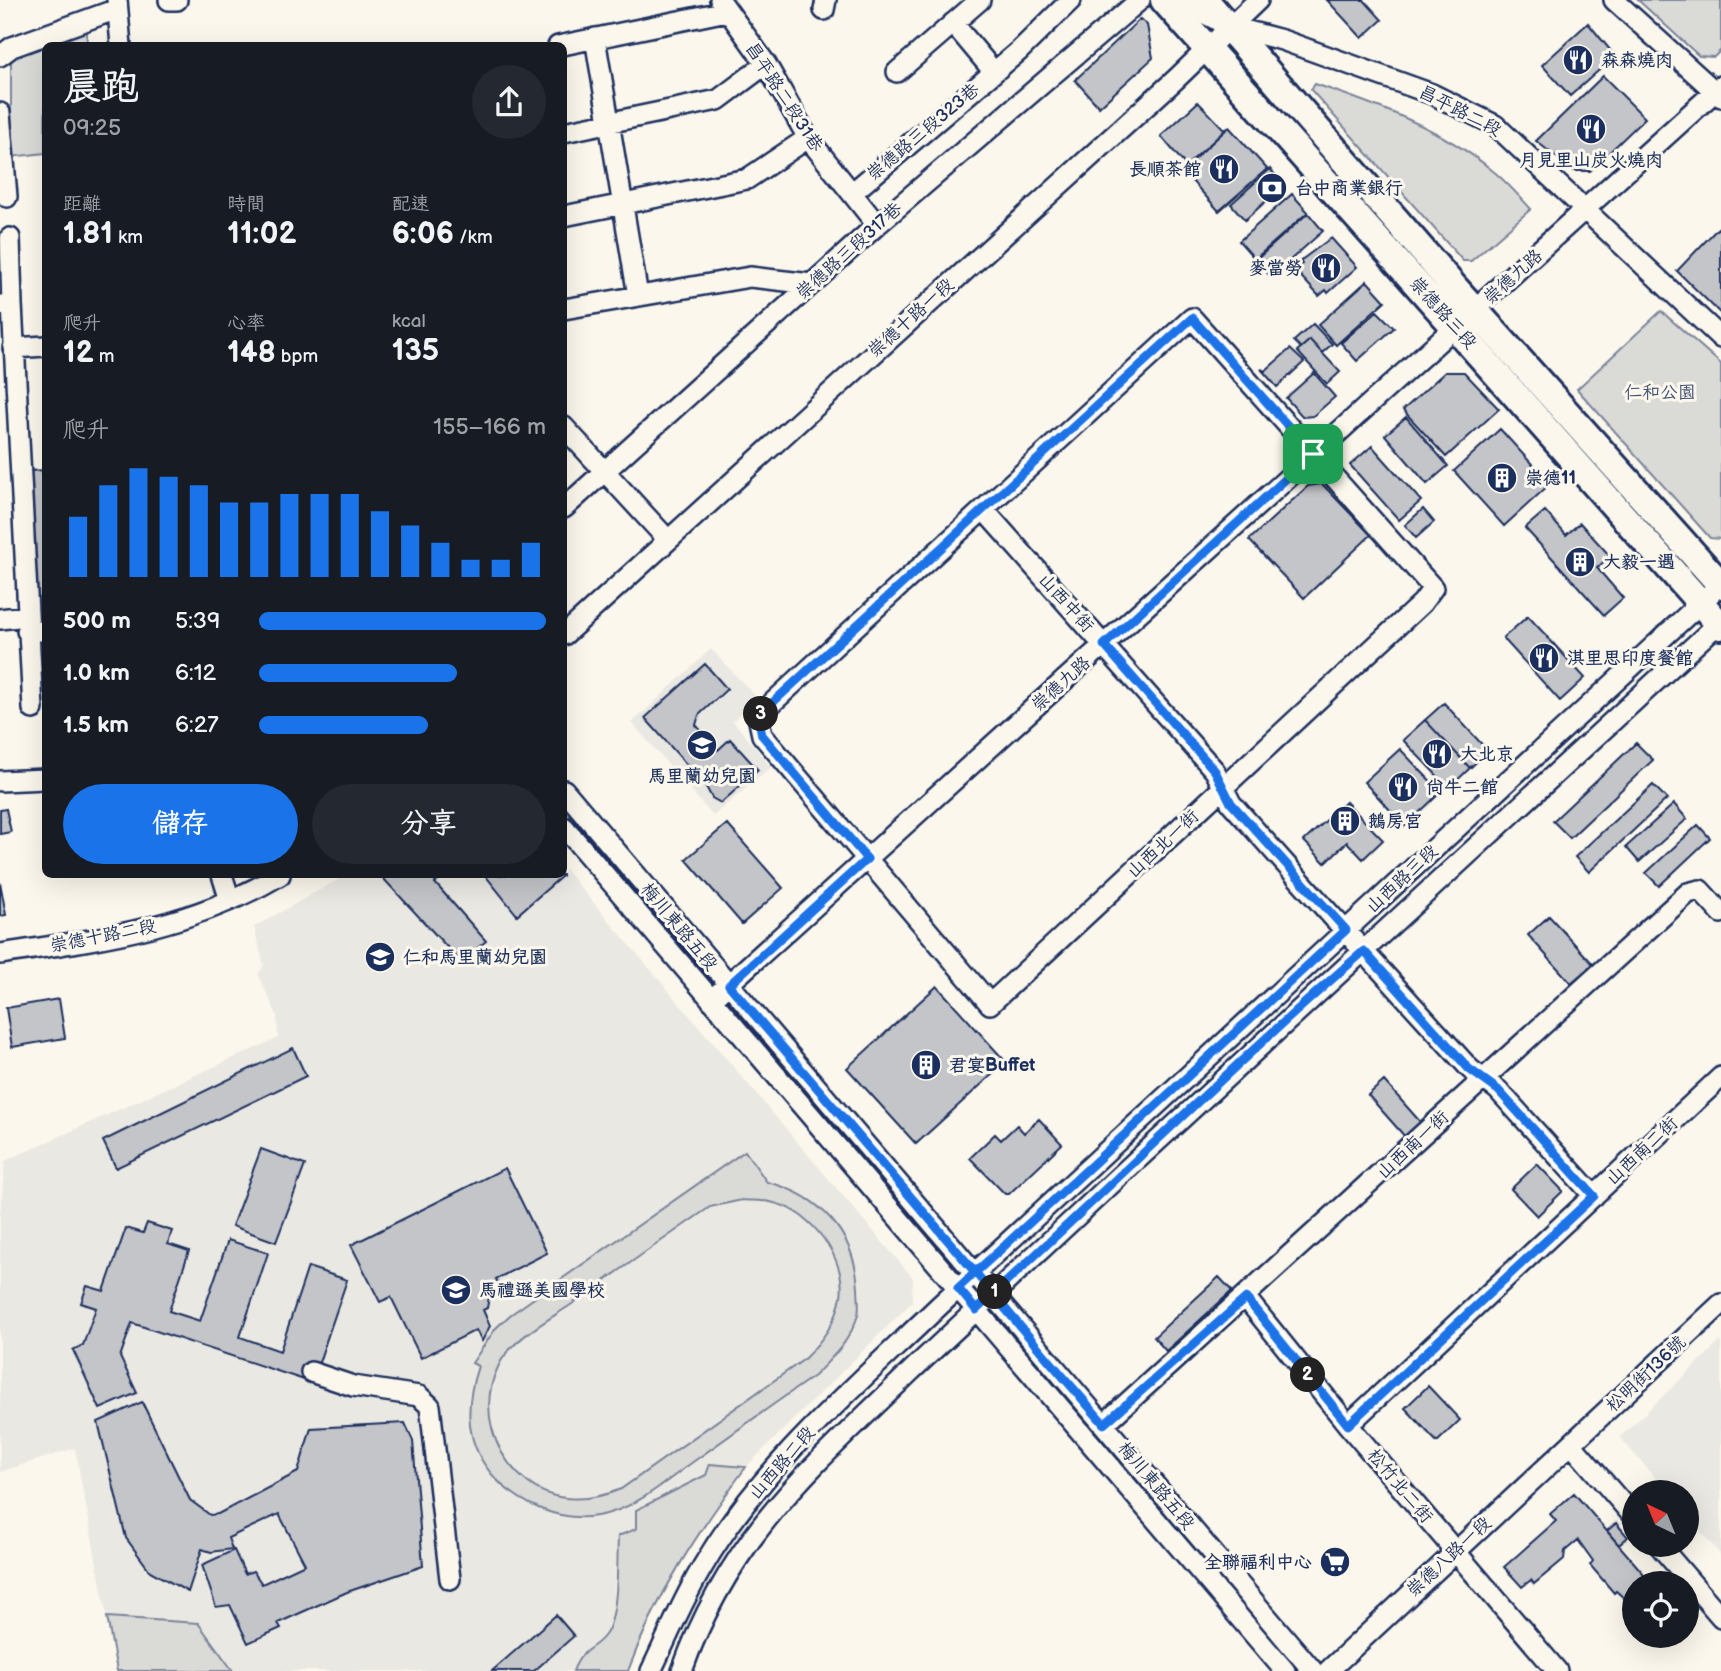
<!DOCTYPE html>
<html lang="zh-TW">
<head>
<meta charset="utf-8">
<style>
  :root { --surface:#171b24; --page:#242831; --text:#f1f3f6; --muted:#9ea1a6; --accent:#1a73e8 }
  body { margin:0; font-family:"Balsamiq Sans","LXGW WenKai TC",sans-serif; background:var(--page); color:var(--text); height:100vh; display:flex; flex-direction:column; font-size:26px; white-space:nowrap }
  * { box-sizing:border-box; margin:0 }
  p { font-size:23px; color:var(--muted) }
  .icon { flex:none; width:38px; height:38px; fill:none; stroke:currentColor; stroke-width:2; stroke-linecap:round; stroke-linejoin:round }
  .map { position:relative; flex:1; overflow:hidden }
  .side { position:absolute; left:42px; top:42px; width:525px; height:836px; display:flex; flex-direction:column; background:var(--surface); border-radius:10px; box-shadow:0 7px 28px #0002 }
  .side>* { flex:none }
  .needle { width:46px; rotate:317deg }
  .controls { position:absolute; left:1622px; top:1480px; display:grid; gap:14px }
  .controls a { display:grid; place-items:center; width:77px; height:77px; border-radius:50%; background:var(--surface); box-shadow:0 7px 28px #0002; font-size:35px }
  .pin { position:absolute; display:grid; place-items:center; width:60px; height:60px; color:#fff; margin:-30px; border-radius:14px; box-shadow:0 4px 10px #0006 }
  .km { position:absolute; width:35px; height:35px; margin:-18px; border-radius:50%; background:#222; color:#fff; font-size:19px; line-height:35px; text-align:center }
  .round { display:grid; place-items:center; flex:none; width:74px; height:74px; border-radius:37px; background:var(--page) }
  .summary { display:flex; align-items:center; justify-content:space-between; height:119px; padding:0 21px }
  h1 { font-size:38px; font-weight:800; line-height:52px }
  .stats { display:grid; grid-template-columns:repeat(3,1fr); gap:10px; height:119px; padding:7px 21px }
  .stats div { display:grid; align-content:center }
  .stats b { font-size:30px; font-weight:800 }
  .stats small { font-size:19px; font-weight:400 }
  .stats p { font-size:19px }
  .chart { height:196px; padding:14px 21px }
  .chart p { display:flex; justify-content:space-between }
  .chart svg { width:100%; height:126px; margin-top:7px; stroke:var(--accent); stroke-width:6 }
  .cta { display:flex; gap:14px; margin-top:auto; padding:14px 21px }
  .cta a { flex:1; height:80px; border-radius:42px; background:var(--accent); color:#fff; font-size:28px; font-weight:800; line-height:80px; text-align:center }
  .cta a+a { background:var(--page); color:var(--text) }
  ul { padding:0 21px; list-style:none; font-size:23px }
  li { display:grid; grid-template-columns:112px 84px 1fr; align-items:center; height:52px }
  li i { height:18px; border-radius:9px; background:var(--accent) }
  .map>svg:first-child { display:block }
</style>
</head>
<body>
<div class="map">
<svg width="1721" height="1671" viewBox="0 0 1721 1671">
  <rect width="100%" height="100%" fill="#fbf7ec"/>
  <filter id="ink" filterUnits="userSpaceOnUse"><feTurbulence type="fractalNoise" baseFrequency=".0143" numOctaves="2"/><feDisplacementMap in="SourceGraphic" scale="14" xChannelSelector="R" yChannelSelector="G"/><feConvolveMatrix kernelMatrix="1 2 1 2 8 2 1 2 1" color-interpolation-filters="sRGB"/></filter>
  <g filter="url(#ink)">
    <path fill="#eae8e2" d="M711,649l46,49 -24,23 38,46 -58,49 -81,-93z
      M564,868l349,410 -1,24 -166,165 -36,-3 -4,11 -70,35v19l-18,7 -6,84 -7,16 -25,19 -7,16h-340l-35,-48 -91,-6 -32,-169 -75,24v-258l5,-53 273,-123 -1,-23 -19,-41 6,-8 -10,-39 92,-52h218z
      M1721,1341v214l-34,-39v-23h-19l-48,-56z"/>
    <path fill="#dadad7" stroke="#7a849a" stroke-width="2" fill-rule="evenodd" d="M1638,0h83v50l-7,7 -15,-1z
      M86,25l1,20 -41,1 -1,107 -34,4v-105z
      M1315,84c61,21 127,44 178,87 14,11 26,25 38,38l-60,52h-8l-152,-171z
      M1661,311l60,53v175l-11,-1 -133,-149z
      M745,1151l22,31c53,13 88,51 91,106 0,9 2,19 0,27 -8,26 -25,42 -44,61 -39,27 -78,55 -117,83 -30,21 -62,51 -100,57 -37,6 -76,-11 -101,-37 -31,-33 -32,-71 -18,-113l-6,-3 24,-35 14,-13zM742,1200c10,1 22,0 32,3 36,8 73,55 67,93 -4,26 -20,46 -38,64l-182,129c-31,13 -68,15 -95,-8 -34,-28 -47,-74 -28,-114 12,-28 53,-48 77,-65 45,-32 90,-64 135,-95z
      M710,1464l36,3c-48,65 -90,128 -118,204h-55c10,-25 20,-20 32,-36 14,-18 12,-76 13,-99l18,-7v-19l70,-35z
      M107,1617l91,6 35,48h-116z"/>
    <path fill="#c3c5c9" stroke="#1b2f5e" stroke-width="2" d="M1327,0h37l18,20 -20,18z
      M1140,19l7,6 6,33 -54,49 -24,-27z
      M1588,23l27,33 -45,40 -28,-31z
      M1603,76l42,42 -55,53h-16l-38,-30z
      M1198,102l27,28 -39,36 -25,-30z
      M1229,127l38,42 -48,42 -37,-41z
      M1270,169l14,16 -39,35 -14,-16z
      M1292,194l16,18 -53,47 -16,-18z
      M1308,213l15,18 -52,46 -15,-17z
      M1718,228l3,3v83l-44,-43z
      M1331,238l26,29 -29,26 -2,-3 -7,6 -24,-26 7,-6 -2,-3z
      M1367,281l18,20 -49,44 -18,-20z
      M1377,311l17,17 -37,33 -16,-18z
      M1313,324l19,20 -10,9 -12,-13 -9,8 -7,-7z
      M1310,340l30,32 -13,12 -30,-33z
      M1290,349l14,13 -27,25 -16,-18 4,2z
      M1445,372h19l35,37 -53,48 -43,-47z
      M1314,373l21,24 -22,19 -10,1 -17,-19z
      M1406,417l42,49 -21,18 -42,-49z
      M1500,429l50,55 -46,42 -50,-55z
      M1372,446l49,55 -22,19 -49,-55z
      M46,470v146l-9,1 -8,-146z
      M1322,484l49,51 -67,63 -55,-58 59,-54z
      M1423,509l11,13 -18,16 -11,-13z
      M1545,511l21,24 14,-12 30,33 -13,12 26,30 -19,17 -79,-87z
      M1528,616l57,62 -25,23 -57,-63z
      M705,664l22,25 -28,26 -3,10 22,25 12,-11 28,31 -37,33 -9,-5 -7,-13 -60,-67z
      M1444,703l44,48 -18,17 -45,-48z
      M1425,720l45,48 -21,20 -46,-48z
      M1636,743l17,17 -83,78 -17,-17z
      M1400,749l41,43 -36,34 -41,-44z
      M1653,785l14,14 -78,73 -14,-15z
      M1346,802l37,38 -20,19 -16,-17 -22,21 -21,-22z
      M1674,804l13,15 -48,43 -13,-15z
      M6,809l5,23 -11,2v-24z
      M727,824l56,64 -41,36 -56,-65z
      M1698,825l12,13 -51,48 -13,-13z
      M444,875l-9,8 51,58 -25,21 -80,-86z
      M485,875h77v1l-45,39z
      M0,882l6,33 -6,1z
      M1549,916l44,48 -22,19 -43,-48z
      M937,986l69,76 -90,82 -69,-76z
      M59,999l6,39 -53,9 -6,-39z
      M293,1048l13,28 -190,92 -13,-27z
      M1384,1081l39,44 -16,14 -39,-44z
      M1039,1119l23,25 -53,50h-4l-35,-36 25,-24 6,6 16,-15 7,8z
      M261,1149l44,16 -29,77 -44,-16z
      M1537,1164l26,27 -26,25 -26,-27z
      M505,1168l42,85 -51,26 6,11 -13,7 -2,11 -4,2 7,16 -8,15 -6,-11 -55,28 -30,-61 -11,5 -29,-57z
      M147,1223l25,8 -4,13 21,7 -20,60 31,10 28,-81 40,13 -28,84 40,14 28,-84 39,13 -29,85 -8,-2 -6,17 -172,-57 -12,34 17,36 -37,16 -27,-59 10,-5 13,-37 -15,-5 6,-17 17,5 22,-63 17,5z
      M1219,1277l13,14 -66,60 -12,-14z
      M1428,1386l32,34 -23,22 -32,-34z
      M142,1402l48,98 20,15 8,-1 80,-42 13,-44 94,-5 8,18 10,125 -76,26 -69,31 3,5 -33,15 -18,-38 -14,2 -14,-42 32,-15 11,24 8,-3 9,13 43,-20 -26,-50 -51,24 4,11 -21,3 -9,-3 -14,43 -38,-21 -24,-33 -28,-116z
      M1574,1493l75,87 -15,4v9l-8,7 -10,-9 -2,2 -24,-28 3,-4 -15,-21 -13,11 -1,8 -30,25 -3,-4 -9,7 -18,-20 52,-46 -6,-7z
      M1616,1523l12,14 -9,8 -12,-14z
      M556,1615l18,21 -40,35h-42z"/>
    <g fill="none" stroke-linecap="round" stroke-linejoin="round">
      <g stroke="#1b2f5e" stroke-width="24">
        <path id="minor" d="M117,0l4,46
          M169,0h8
          M720,0l46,64 42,74 69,87
          M1177,0l52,26 53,14 150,54 63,31 226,213
          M1614,0l107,97
          M824,10l2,-10
          M953,23l41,49
          M595,38l43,258
          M558,46l169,-35
          M0,56l12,-9 105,-38
          M897,72l83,-72
          M0,113l7,84
          M564,132l154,-32 48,-36
          M852,193l167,-142 52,-51
          M564,216l183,-37 61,-41
          M10,238l2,66
          M0,305l12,-1 21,405
          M564,309l186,-32 62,7
          M1192,318l241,270 -11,15 -432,401 -228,-269 -4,-19z
          M13,348l33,-2
          M564,427l103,112
          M564,508l313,-283 263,-225
          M984,510l231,261 16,32 99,111 140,155 28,21 96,106
          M0,619l26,-3
          M27,631h19
          M564,635l612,-556 82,-79
          M0,781l46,-2
          M564,790l749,881
          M564,827l721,844
          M222,875l8,25
          M0,954c100,-15 191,-26 280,-79
          M711,1000l1010,-914
          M1246,1298l102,127 209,246
          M311,1372l42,14 66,10 11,10 20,173
          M1104,1424l584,-531 12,-3 21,23
          M1348,1425l373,-348
          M1571,1444l63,73
          M1659,1545l62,72
          M651,1671c17,-35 32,-72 52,-105 59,-101 153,-180 236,-260l782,-722
          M682,1671c47,-134 130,-204 228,-299 76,-72 153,-143 229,-214 194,-179 388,-358 582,-537
          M1328,1671l393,-367"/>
      </g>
      <g stroke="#1b2f5e" stroke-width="32">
        <path id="major" d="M1164,0l557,626
          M1205,0l249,287 267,298"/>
      </g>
      <use href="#minor" stroke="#fbf7ec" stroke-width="19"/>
      <use href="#major" stroke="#fbf7ec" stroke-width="26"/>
    </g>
  </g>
  <g fill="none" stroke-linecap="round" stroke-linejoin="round" filter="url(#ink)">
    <g stroke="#fff" stroke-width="14">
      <path id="route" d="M1313,454l-209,191 111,126 16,32 115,127 -346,320 -42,38 18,22c130,-119 255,-244 388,-359l105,118 29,21 96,106 -246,229 -102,-127 -142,126c-43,-50 -87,-100 -129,-152l-246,-287 138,-126 -105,-124 -4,-19 434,-398 121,136"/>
    </g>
    <use href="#route" stroke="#1a73e8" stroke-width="9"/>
  </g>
  <defs>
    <g id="restaurant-disc" transform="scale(1.575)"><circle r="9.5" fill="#1b2f5e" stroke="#fbf7ec"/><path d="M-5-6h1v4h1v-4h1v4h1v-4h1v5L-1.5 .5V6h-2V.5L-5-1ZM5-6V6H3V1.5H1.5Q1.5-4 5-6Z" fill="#fff"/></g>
    <g id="bank-disc" transform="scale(1.575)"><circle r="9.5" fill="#1b2f5e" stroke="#fbf7ec"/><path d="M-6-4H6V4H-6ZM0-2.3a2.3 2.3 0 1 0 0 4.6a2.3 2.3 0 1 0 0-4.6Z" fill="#fff"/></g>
    <g id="building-disc" transform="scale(1.575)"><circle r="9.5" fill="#1b2f5e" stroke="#fbf7ec"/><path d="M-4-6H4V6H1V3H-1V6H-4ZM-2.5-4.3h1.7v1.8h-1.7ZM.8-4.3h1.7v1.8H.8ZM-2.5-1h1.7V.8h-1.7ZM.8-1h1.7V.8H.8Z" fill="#fff"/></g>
    <g id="school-disc" transform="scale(1.575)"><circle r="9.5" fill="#1b2f5e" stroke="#fbf7ec"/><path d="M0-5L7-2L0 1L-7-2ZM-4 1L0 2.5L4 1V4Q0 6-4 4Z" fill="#fff"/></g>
    <g id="supermarket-disc" transform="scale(1.575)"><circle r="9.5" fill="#1b2f5e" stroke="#fbf7ec"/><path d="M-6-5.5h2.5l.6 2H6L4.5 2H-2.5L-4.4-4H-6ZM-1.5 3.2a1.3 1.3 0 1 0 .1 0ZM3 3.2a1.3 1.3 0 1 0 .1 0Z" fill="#fff"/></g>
  </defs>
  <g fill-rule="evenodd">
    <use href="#restaurant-disc" x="1578" y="60"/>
    <use href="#restaurant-disc" x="1591" y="129"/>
    <use href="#restaurant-disc" x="1224" y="169"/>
    <use href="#bank-disc" x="1272" y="188"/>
    <use href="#restaurant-disc" x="1326" y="268"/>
    <use href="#building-disc" x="1502" y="478"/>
    <use href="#building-disc" x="1580" y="562"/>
    <use href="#restaurant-disc" x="1544" y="658"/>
    <use href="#school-disc" x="702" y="745"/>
    <use href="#restaurant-disc" x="1437" y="754"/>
    <use href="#restaurant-disc" x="1403" y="787"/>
    <use href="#building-disc" x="1345" y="821"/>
    <use href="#school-disc" x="380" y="957"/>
    <use href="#building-disc" x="926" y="1065"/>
    <use href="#school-disc" x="456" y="1290"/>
    <use href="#supermarket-disc" x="1335" y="1562"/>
  </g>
  <g text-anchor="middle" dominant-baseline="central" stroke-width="6" stroke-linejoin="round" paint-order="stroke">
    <g font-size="18" font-weight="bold" fill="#1b2f5e" stroke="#fbf7ec" text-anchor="start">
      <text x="1601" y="60">森森燒肉</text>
      <text x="1591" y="160" text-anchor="middle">月見里山炭火燒肉</text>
      <text x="1201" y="169" text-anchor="end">長順茶館</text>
      <text x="1295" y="188">台中商業銀行</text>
      <text x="1303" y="268" text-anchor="end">麥當勞</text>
      <text x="1525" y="478">崇德11</text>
      <text x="1603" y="562">大毅一遇</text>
      <text x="1567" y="658">淇里思印度餐館</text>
      <text x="1460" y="754">大北京</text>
      <text x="702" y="776" text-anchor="middle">馬里蘭幼兒園</text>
      <text x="1426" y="787">尚牛二館</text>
      <text x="1368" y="821">鵝房宮</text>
      <text x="403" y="957">仁和馬里蘭幼兒園</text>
      <text x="949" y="1065">君宴Buffet</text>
      <text x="479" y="1290">馬禮遜美國學校</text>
      <text x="1312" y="1562" text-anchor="end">全聯福利中心</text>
    </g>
    <g font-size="18" fill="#1b2f5e" stroke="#fbf7ec">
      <text transform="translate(784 97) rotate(57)">昌平路二段31巷</text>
      <text transform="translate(1460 111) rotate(27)">昌平路二段</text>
      <text transform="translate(923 132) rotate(-40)">崇德路三段323巷</text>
      <text transform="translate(849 251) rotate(-42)">崇德路三段317巷</text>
      <text transform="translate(1513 277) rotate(-42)">崇德九路</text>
      <text transform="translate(1443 313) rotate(48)">崇德路三段</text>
      <text transform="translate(911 318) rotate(-42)">崇德十路一段</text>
      <text transform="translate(1066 603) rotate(48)">山西中街</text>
      <text transform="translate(1061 684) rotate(-42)">崇德九路</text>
      <text transform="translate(1163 844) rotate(-43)">山西北一街</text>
      <text transform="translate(1402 879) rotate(-43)">山西路三段</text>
      <text transform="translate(679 927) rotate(50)">梅川東路五段</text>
      <text transform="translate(103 936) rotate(-11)">崇德十路二段</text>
      <text transform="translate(1413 1145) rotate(-43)">山西南一街</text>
      <text transform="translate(1642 1151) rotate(-43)">山西南二街</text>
      <text transform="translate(1646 1374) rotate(-43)">松明街136號</text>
      <text transform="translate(782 1463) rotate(-49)">山西路二段</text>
      <text transform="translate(1156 1486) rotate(50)">梅川東路五段</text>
      <text transform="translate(1400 1486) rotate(50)">松竹北二街</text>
      <text transform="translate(1449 1557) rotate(-43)">崇德八路一段</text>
    </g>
    <g font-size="18" fill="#415176" stroke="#fbf7ec">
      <text x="1660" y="392">仁和公園</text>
    </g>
  </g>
</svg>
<div class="controls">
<a><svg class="needle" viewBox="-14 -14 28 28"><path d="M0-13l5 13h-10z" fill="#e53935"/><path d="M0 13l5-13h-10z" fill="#9ea1a6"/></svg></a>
<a><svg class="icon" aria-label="locate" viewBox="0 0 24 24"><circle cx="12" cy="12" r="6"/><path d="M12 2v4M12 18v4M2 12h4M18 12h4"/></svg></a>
</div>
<div class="pin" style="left:1313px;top:454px;background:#1e9e55"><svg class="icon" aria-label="arrive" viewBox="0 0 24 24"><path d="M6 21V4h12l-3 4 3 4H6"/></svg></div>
<b class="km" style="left:995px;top:1292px">1</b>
<b class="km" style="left:1308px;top:1375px">2</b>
<b class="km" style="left:761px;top:714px">3</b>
<section class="side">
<div class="summary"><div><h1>晨跑</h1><p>09:25</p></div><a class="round"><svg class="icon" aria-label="share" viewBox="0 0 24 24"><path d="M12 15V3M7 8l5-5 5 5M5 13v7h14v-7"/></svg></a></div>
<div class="stats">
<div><p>距離</p><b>1.81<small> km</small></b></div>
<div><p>時間</p><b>11:02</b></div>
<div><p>配速</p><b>6:06<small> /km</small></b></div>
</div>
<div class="stats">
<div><p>爬升</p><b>12<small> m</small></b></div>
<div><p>心率</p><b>148<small> bpm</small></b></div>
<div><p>kcal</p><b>135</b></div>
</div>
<div class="chart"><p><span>爬升</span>155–166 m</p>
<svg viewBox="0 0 160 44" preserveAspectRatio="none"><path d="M5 44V23M15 44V12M25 44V6M35 44V9M45 44V12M55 44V18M65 44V18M75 44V15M85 44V15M95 44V15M105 44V21M115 44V26M125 44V32M135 44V38M145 44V38M155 44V32"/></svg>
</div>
<ul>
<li><b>500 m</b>5:39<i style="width:100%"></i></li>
<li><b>1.0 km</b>6:12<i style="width:69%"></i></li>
<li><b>1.5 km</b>6:27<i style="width:59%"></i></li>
</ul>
<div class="cta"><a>儲存</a><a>分享</a></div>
</section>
</div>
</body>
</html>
